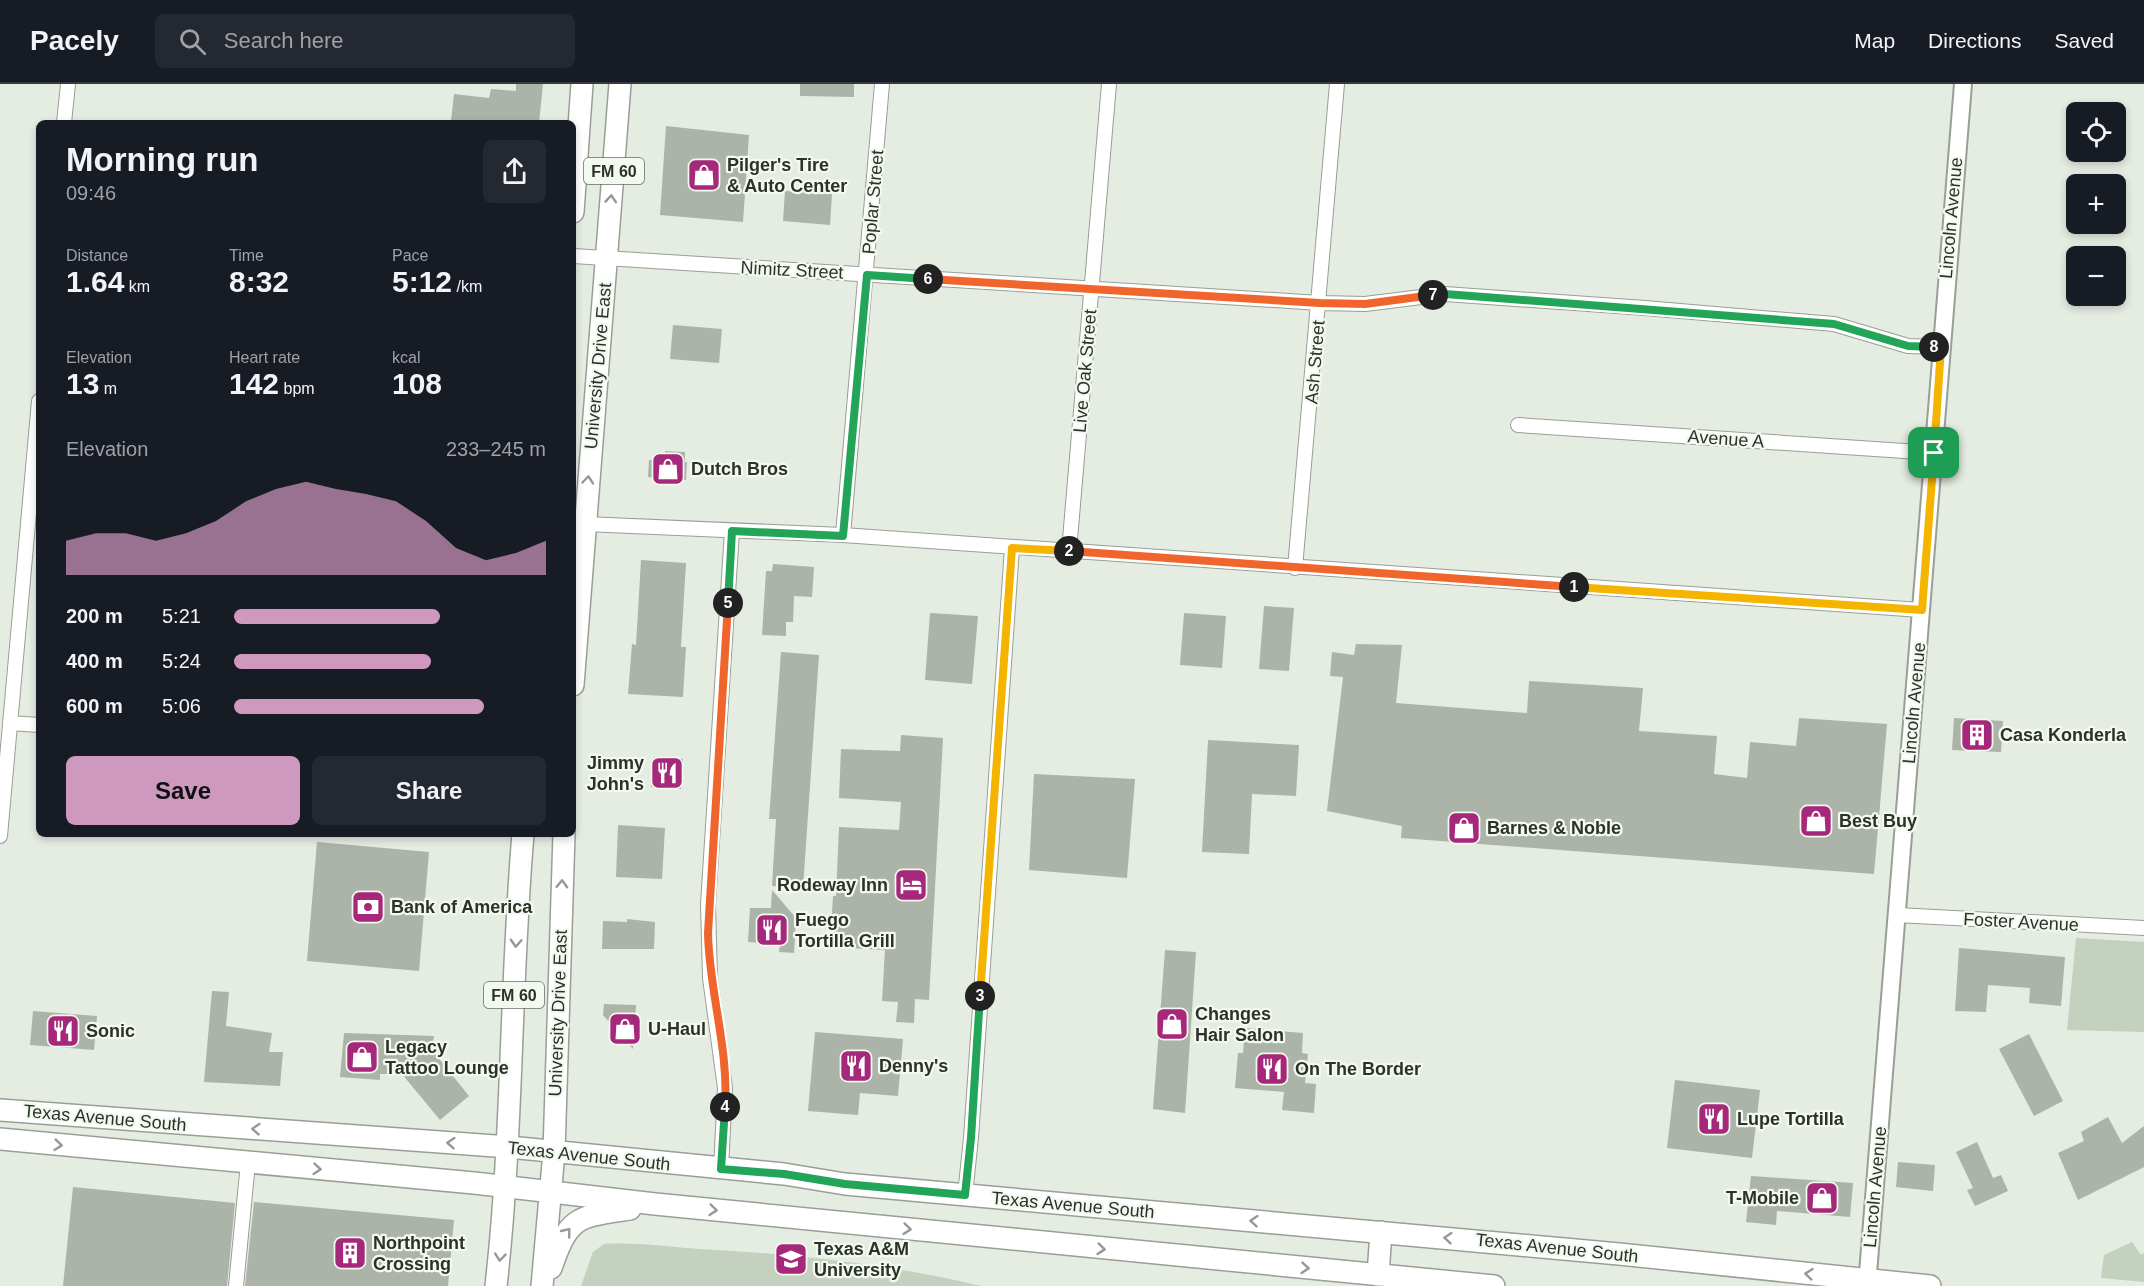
<!DOCTYPE html>
<html lang="en">
<head>
<meta charset="utf-8">
<style>
  :root { --surface:#171b24; --page:#242831; --text:#f1f3f6; --muted:#9ea1a6; --line:#363941; --accent:#cf98be }
  body { margin:0; font-family:Helvetica,sans-serif; background:var(--page); color:var(--text); height:100vh; display:flex; flex-direction:column; font-size:22px; white-space:nowrap }
  * { box-sizing:border-box; margin:0 }
  p { font-size:20px; color:var(--muted) }
  .icon { flex:none; width:33px; height:33px; fill:none; stroke:currentColor; stroke-width:2; stroke-linecap:round; stroke-linejoin:round }
  .map { position:relative; flex:1; overflow:hidden }
  .drawer { position:absolute; left:36px; top:36px; width:540px; height:717px; display:flex; flex-direction:column; background:var(--surface); border-radius:9px; box-shadow:0 3px 9px #0003 }
  .drawer>* { flex:none }
  .fabs { position:absolute; left:2066px; top:18px; display:grid; gap:12px }
  .fabs a { display:grid; place-items:center; width:60px; height:60px; border-radius:9px; background:var(--surface); box-shadow:0 3px 9px #0003; font-size:30px }
  .pin { position:absolute; display:grid; place-items:center; width:51px; height:51px; color:#fff; margin:-26px; border-radius:12px; box-shadow:0 3px 9px #0006 }
  .km { position:absolute; width:30px; height:30px; margin:-15px; border-radius:50%; background:#222; color:#fff; font-size:16px; line-height:30px; text-align:center }
  .round { display:grid; place-items:center; flex:none; width:63px; height:63px; border-radius:9px; background:var(--page) }
  .headline { display:flex; align-items:center; justify-content:space-between; height:102px; padding:0 30px }
  h1 { font-size:33px; font-weight:600; line-height:45px }
  .metrics { display:grid; grid-template-columns:repeat(3,1fr); gap:9px; height:102px; padding:6px 30px }
  .metrics div { display:grid; align-content:center }
  .metrics b { font-size:30px; font-weight:600 }
  .metrics small { font-size:16px; font-weight:400 }
  .metrics p { font-size:16px }
  .chart { height:168px; padding:12px 30px }
  .chart p { display:flex; justify-content:space-between }
  .chart svg { width:100%; height:108px; margin-top:6px; fill:var(--accent); opacity:.7 }
  .button { display:flex; gap:12px; margin-top:auto; padding:12px 30px }
  .button a { flex:1; height:69px; border-radius:9px; background:var(--accent); color:#111; font-size:24px; font-weight:600; line-height:69px; text-align:center }
  .button a+a { background:var(--page); color:var(--text) }
  ul { padding:0 30px; list-style:none; font-size:20px }
  li { display:grid; grid-template-columns:96px 72px 1fr; align-items:center; height:45px }
  li i { height:15px; border-radius:8px; background:var(--accent) }
  header { display:flex; align-items:center; gap:36px; box-sizing:border-box; height:84px; padding:0 30px; background:var(--surface); border-bottom:2px solid var(--line) }
  header strong { font-size:28px }
  nav { display:flex; gap:33px; margin-inline-start:auto; font-size:21px }
  .search { width:420px; height:54px; background:var(--page); display:flex; align-items:center; gap:15px; box-sizing:border-box; padding:0 21px; border-radius:9px; color:var(--muted); font-size:22px }
  .map>svg:first-child { display:block }
</style>
</head>
<body>
<header>
<strong>Pacely</strong>
<div class="search"><svg class="icon" aria-label="search" viewBox="0 0 24 24"><circle cx="10" cy="10" r="6"/><path d="M15 15l6 6"/></svg>Search here</div>
<nav><a>Map</a><a>Directions</a><a>Saved</a></nav>
</header>
<div class="map">
<svg width="2144" height="1202" viewBox="0 0 2144 1202">
  <rect width="100%" height="100%" fill="#e5ece2"/>
  <path fill="#c4d1be" d="M2076,854l68,4v90l-77,-2z
    M2132,1158l9,13 3,-2v29l-43,-4 3,-23z
    M604,1160c32,-2 65,3 96,5 95,5 189,15 281,37h-400l12,-34z"/>
  <path fill="#acb3a9" d="M516,0h27l-4,39 -88,-2 3,-27 35,4 2,-9 25,2z
    M800,0h54v13l-54,-1z
    M666,42l83,9 -6,87 -83,-7z
    M785,107l47,3 -2,31 -47,-4z
    M673,241l49,4 -3,34 -49,-4z
    M665,367l20,1v10h2l-1,18 -38,-3 1,-17 16,1z
    M641,476l45,3 -5,84h5l-3,50 -55,-3 4,-50 4,1z
    M773,480l41,3 -2,30 -18,-1 -1,26h-7v14l-24,-1 4,-64h6z
    M1264,522l30,2 -5,63 -30,-2z
    M930,529l48,3 -6,68 -47,-4z
    M1184,529l42,3 -4,52 -42,-3z
    M1356,560l46,1 -6,58 131,10 2,-32 114,7 -4,43 78,5 -3,38 33,4 3,-36 46,4 3,-28 88,6 -13,150 -473,-36 1,-12 -75,-15 16,-134 -13,-1 2,-24 22,3z
    M781,568l38,3 -16,233 -31,-2 4,-67h-7z
    M1954,634l49,3 -2,31 -49,-2z
    M901,651l42,3 -14,262 -14,-1 -1,24 -18,-1 2,-20 -16,-1 3,-51 -55,-3 3,-51h3l3,-69 60,3 2,-28 -62,-4 2,-49 59,2z
    M1208,656l91,5 -3,51 -44,-2 -3,60 -47,-2z
    M654,673l29,2 -2,30 -30,-2z
    M1034,690l101,5 -8,99 -98,-8z
    M618,741l47,3 -3,51 -46,-2z
    M317,758l112,10 -10,119 -112,-10z
    M772,806l24,28 -2,35 -15,-1 1,-8 -32,-2 2,-34h21z
    M627,835l28,3 -1,27h-52l1,-28 24,1z
    M1959,864l106,9 -4,49 -32,-3 1,-15 -42,-3 -2,27 -31,-1z
    M1165,866l31,2 -11,161 -32,-4z
    M212,907l17,1 -3,34 46,7 -3,19h14l-3,34 -76,-4z
    M604,920l32,1 -3,44 -30,-34z
    M33,927l64,5 -3,34 -64,-5z
    M1245,944l58,5 -1,20 6,1 -3,29 11,1 -2,29 -32,-3 2,-18 -49,-4 3,-35h5z
    M815,948l88,7 -5,57 -38,-3 -2,22 -50,-4z
    M344,949l90,3 -2,14 37,46 -29,24 -38,-46h-22v6l-40,-3z
    M2029,950l34,67 -29,15 -35,-67z
    M1675,996l85,10 -8,68 -85,-10z
    M2108,1033l14,26 22,-17v41l-66,33 -20,-47 26,-12 -3,-9z
    M1977,1058l16,36 8,-3 7,16 -33,15 -8,-16 6,-2 -17,-36z
    M1898,1078l37,3 -2,26 -37,-4z
    M1751,1092l102,7 -3,34 -73,-6 -1,14 -30,-3z
    M73,1103l162,16 -8,83h-164z
    M254,1118l200,18 -6,66h-203z"/>
  <g fill="none" stroke-linecap="round" stroke-linejoin="round">
    <g stroke="#989f95" stroke-width="16">
      <path id="minor" d="M64,39l4,-39
        M573,172l747,47 45,1 80,-10 200,14 189,16 74,22 33,1
        M1518,341l416,28
        M585,440l258,11 1078,75
        M843,451l39,-451
        M1069,467l40,-467
        M1295,484l42,-484
        M10,639l29,2
        M0,752l39,-435
        M1897,831l247,13
        M721,1085l4,-81 -15,-110 -2,-74 24,-373
        M965,1111l6,-57 41,-590
        M236,1202l12,-123"/>
    </g>
    <g stroke="#989f95" stroke-width="20">
      <path id="tertiary" d="M1867,1202l96,-1202"/>
    </g>
    <g stroke="#989f95" stroke-width="24">
      <path id="primary" d="M573,128l9,-128
        M573,601l47,-601
        M0,1026l509,37 275,27 61,10 774,70 311,32
        M0,1055l474,44 181,21 839,82
        M551,1184c18,-53 27,-51 79,-59
        M1378,1191l3,-43
        M496,1202c17,-150 14,-301 27,-452
        M542,1202l12,-134 10,-318"/>
    </g>
    <use href="#minor" stroke="#fff" stroke-width="14"/>
    <use href="#tertiary" stroke="#fff" stroke-width="16"/>
    <use href="#primary" stroke="#fff" stroke-width="21"/>
  </g>
  <defs><path id="oneway-chevron" d="M-2-3.5L2.5 0L-2 3.5" fill="none" stroke-width="1.6" stroke-linecap="round" stroke-linejoin="round" transform="scale(1.5)"/></defs>
  <g stroke="#969896">
    <use href="#oneway-chevron" transform="translate(611 115) rotate(-86)"/>
    <use href="#oneway-chevron" transform="translate(588 396) rotate(-85)"/>
    <use href="#oneway-chevron" transform="translate(562 800) rotate(-88)"/>
    <use href="#oneway-chevron" transform="translate(516 859) rotate(93)"/>
    <use href="#oneway-chevron" transform="translate(256 1045) rotate(-176)"/>
    <use href="#oneway-chevron" transform="translate(451 1059) rotate(-176)"/>
    <use href="#oneway-chevron" transform="translate(58 1061) rotate(6)"/>
    <use href="#oneway-chevron" transform="translate(317 1085) rotate(5)"/>
    <use href="#oneway-chevron" transform="translate(713 1126) rotate(6)"/>
    <use href="#oneway-chevron" transform="translate(1254 1137) rotate(-175)"/>
    <use href="#oneway-chevron" transform="translate(907 1145) rotate(6)"/>
    <use href="#oneway-chevron" transform="translate(567 1148) rotate(-51)"/>
    <use href="#oneway-chevron" transform="translate(1448 1154) rotate(-175)"/>
    <use href="#oneway-chevron" transform="translate(1101 1165) rotate(6)"/>
    <use href="#oneway-chevron" transform="translate(500 1173) rotate(96)"/>
    <use href="#oneway-chevron" transform="translate(1305 1184) rotate(5)"/>
    <use href="#oneway-chevron" transform="translate(1809 1190) rotate(-174)"/>
  </g>
  <g fill="none" stroke-linecap="round" stroke-linejoin="round">
    <g stroke="#fff" stroke-width="12">
      <path id="split-1" d="M1574,503l348,23 12,-157"/>
    </g>
    <g stroke="#fff" stroke-width="12">
      <path id="split-2" d="M1069,467l505,36"/>
    </g>
    <g stroke="#fff" stroke-width="12">
      <path id="split-3" d="M980,912l32,-448 57,3"/>
    </g>
    <g stroke="#fff" stroke-width="12">
      <path id="split-4" d="M725,1023l-4,62 63,5 61,10 120,11 6,-57 9,-142"/>
    </g>
    <g stroke="#fff" stroke-width="12">
      <path id="split-5" d="M725,1023c4,-58 -16,-116 -17,-174l20,-330"/>
    </g>
    <g stroke="#fff" stroke-width="12">
      <path id="split-6" d="M728,519l4,-72 111,5 24,-261 61,4"/>
    </g>
    <g stroke="#fff" stroke-width="12">
      <path id="split-7" d="M928,195l392,24 45,1 68,-9"/>
    </g>
    <g stroke="#fff" stroke-width="12">
      <path id="split-8" d="M1433,211l12,-1 389,30 74,22 26,1"/>
    </g>
    <g stroke="#fff" stroke-width="12">
      <path id="split-9" d="M1934,369l7,-106h-7"/>
    </g>
    <use href="#split-1" stroke="#f5b400" stroke-width="8"/>
    <use href="#split-2" stroke="#f0652b" stroke-width="8"/>
    <use href="#split-3" stroke="#f5b400" stroke-width="8"/>
    <use href="#split-4" stroke="#22a559" stroke-width="8"/>
    <use href="#split-5" stroke="#f0652b" stroke-width="8"/>
    <use href="#split-6" stroke="#22a559" stroke-width="8"/>
    <use href="#split-7" stroke="#f0652b" stroke-width="8"/>
    <use href="#split-8" stroke="#22a559" stroke-width="8"/>
    <use href="#split-9" stroke="#f5b400" stroke-width="8"/>
  </g>
  <defs>
    <g id="shop-square" transform="scale(1.725)"><rect x="-9" y="-9" width="18" height="18" rx="4" fill="#a6287a" stroke="#f2faef"/><path d="M-5-2.5h2.3a2.7 3.5 0 0 1 5.4 0H5L5.5 6h-11ZM-1.5-2.5h3a1.5 2.3 0 0 0-3 0Z" fill="#fff"/></g>
    <g id="building-square" transform="scale(1.725)"><rect x="-9" y="-9" width="18" height="18" rx="4" fill="#a6287a" stroke="#f2faef"/><path d="M-4-6H4V6H1V3H-1V6H-4ZM-2.5-4.3h1.7v1.8h-1.7ZM.8-4.3h1.7v1.8H.8ZM-2.5-1h1.7V.8h-1.7ZM.8-1h1.7V.8H.8Z" fill="#fff"/></g>
    <g id="restaurant-square" transform="scale(1.725)"><rect x="-9" y="-9" width="18" height="18" rx="4" fill="#a6287a" stroke="#f2faef"/><path d="M-5-6h1v4h1v-4h1v4h1v-4h1v5L-1.5 .5V6h-2V.5L-5-1ZM5-6V6H3V1.5H1.5Q1.5-4 5-6Z" fill="#fff"/></g>
    <g id="hotel-square" transform="scale(1.725)"><rect x="-9" y="-9" width="18" height="18" rx="4" fill="#a6287a" stroke="#f2faef"/><path d="M-6-4.5h1.5V1H6V5H4.5V3h-9V5H-6ZM-4 0a1.8 1.8 0 1 1 3.6 0ZM.5 0V-2.5h3Q6-2.5 6 0Z" fill="#fff"/></g>
    <g id="bank-square" transform="scale(1.725)"><rect x="-9" y="-9" width="18" height="18" rx="4" fill="#a6287a" stroke="#f2faef"/><path d="M-6-4H6V4H-6ZM0-2.3a2.3 2.3 0 1 0 0 4.6a2.3 2.3 0 1 0 0-4.6Z" fill="#fff"/></g>
    <g id="university-square" transform="scale(1.725)"><rect x="-9" y="-9" width="18" height="18" rx="4" fill="#a6287a" stroke="#f2faef"/><path d="M0-5L7-2L0 1L-7-2ZM-4 1L0 2.5L4 1V4Q0 6-4 4Z" fill="#fff"/></g>
  </defs>
  <g fill-rule="evenodd">
    <use href="#shop-square" x="704" y="91"/>
    <use href="#shop-square" x="668" y="385"/>
    <use href="#building-square" x="1977" y="651"/>
    <use href="#restaurant-square" x="667" y="689"/>
    <use href="#shop-square" x="1816" y="737"/>
    <use href="#shop-square" x="1464" y="744"/>
    <use href="#hotel-square" x="911" y="801"/>
    <use href="#bank-square" x="368" y="823"/>
    <use href="#restaurant-square" x="772" y="846"/>
    <use href="#shop-square" x="1172" y="940"/>
    <use href="#shop-square" x="625" y="945"/>
    <use href="#restaurant-square" x="63" y="947"/>
    <use href="#shop-square" x="362" y="973"/>
    <use href="#restaurant-square" x="856" y="982"/>
    <use href="#restaurant-square" x="1272" y="985"/>
    <use href="#restaurant-square" x="1714" y="1035"/>
    <use href="#shop-square" x="1822" y="1114"/>
    <use href="#building-square" x="350" y="1169"/>
    <use href="#university-square" x="791" y="1175"/>
  </g>
  <g text-anchor="middle" dominant-baseline="central" stroke-width="4.5" stroke-linejoin="round" paint-order="stroke">
    <g fill="#f2faef" stroke="#686d66" stroke-width="1.5">
      <rect x="584" y="74" width="60" height="26" rx="4.5"/>
      <rect x="484" y="898" width="60" height="26" rx="4.5"/>
    </g>
    <g font-size="16" font-weight="bold" fill="#2d302c">
      <text x="614" y="87">FM 60</text>
      <text x="514" y="911">FM 60</text>
    </g>
    <g font-size="18" font-weight="bold" fill="#2d302c" stroke="#f2faef" text-anchor="start">
      <text x="727" y="81">Pilger's Tire<tspan x="727" dy="21">&amp; Auto Center</tspan></text>
      <text x="691" y="385">Dutch Bros</text>
      <text x="2000" y="651">Casa Konderla</text>
      <text x="644" y="679" text-anchor="end">Jimmy<tspan x="644" dy="21">John's</tspan></text>
      <text x="1839" y="737">Best Buy</text>
      <text x="1487" y="744">Barnes &amp; Noble</text>
      <text x="888" y="801" text-anchor="end">Rodeway Inn</text>
      <text x="391" y="823">Bank of America</text>
      <text x="795" y="836">Fuego<tspan x="795" dy="21">Tortilla Grill</tspan></text>
      <text x="1195" y="930">Changes<tspan x="1195" dy="21">Hair Salon</tspan></text>
      <text x="648" y="945">U-Haul</text>
      <text x="86" y="947">Sonic</text>
      <text x="385" y="963">Legacy<tspan x="385" dy="21">Tattoo Lounge</tspan></text>
      <text x="879" y="982">Denny's</text>
      <text x="1295" y="985">On The Border</text>
      <text x="1737" y="1035">Lupe Tortilla</text>
      <text x="1799" y="1114" text-anchor="end">T-Mobile</text>
      <text x="373" y="1159">Northpoint<tspan x="373" dy="21">Crossing</tspan></text>
      <text x="814" y="1165">Texas A&amp;M<tspan x="814" dy="21">University</tspan></text>
    </g>
    <g font-size="18" fill="#2d302c" stroke="#f2faef">
      <text transform="translate(873 118) rotate(-85)">Poplar Street</text>
      <text transform="translate(1951 134) rotate(-85)">Lincoln Avenue</text>
      <text transform="translate(792 186) rotate(3)">Nimitz Street</text>
      <text transform="translate(1315 278) rotate(-85)">Ash Street</text>
      <text transform="translate(598 282) rotate(-85)">University Drive East</text>
      <text transform="translate(1085 287) rotate(-85)">Live Oak Street</text>
      <text transform="translate(1726 355) rotate(4)">Avenue A</text>
      <text transform="translate(1914 619) rotate(-85)">Lincoln Avenue</text>
      <text transform="translate(2021 838) rotate(3)">Foster Avenue</text>
      <text transform="translate(558 929) rotate(-88)">University Drive East</text>
      <text transform="translate(105 1034) rotate(5)">Texas Avenue South</text>
      <text transform="translate(589 1072) rotate(6)">Texas Avenue South</text>
      <text transform="translate(1875 1103) rotate(-85)">Lincoln Avenue</text>
      <text transform="translate(1073 1121) rotate(5)">Texas Avenue South</text>
      <text transform="translate(1557 1164) rotate(6)">Texas Avenue South</text>
    </g>
  </g>
</svg>
<div class="fabs">
<a><svg class="icon" aria-label="locate" viewBox="0 0 24 24"><circle cx="12" cy="12" r="6"/><path d="M12 2v4M12 18v4M2 12h4M18 12h4"/></svg></a>
<a>+</a>
<a>−</a>
</div>
<div class="pin" style="left:1934px;top:369px;background:#1e9e55"><svg class="icon" aria-label="arrive" viewBox="0 0 24 24"><path d="M6 21V4h12l-3 4 3 4H6"/></svg></div>
<b class="km" style="left:1574px;top:503px">1</b>
<b class="km" style="left:1069px;top:467px">2</b>
<b class="km" style="left:980px;top:912px">3</b>
<b class="km" style="left:725px;top:1023px">4</b>
<b class="km" style="left:728px;top:519px">5</b>
<b class="km" style="left:928px;top:195px">6</b>
<b class="km" style="left:1433px;top:211px">7</b>
<b class="km" style="left:1934px;top:263px">8</b>
<section class="drawer">
<div class="headline"><div><h1>Morning run</h1><p>09:46</p></div><a class="round"><svg class="icon" aria-label="share" viewBox="0 0 24 24"><path d="M12 15V3M7 8l5-5 5 5M5 13v7h14v-7"/></svg></a></div>
<div class="metrics">
<div><p>Distance</p><b>1.64<small> km</small></b></div>
<div><p>Time</p><b>8:32</b></div>
<div><p>Pace</p><b>5:12<small> /km</small></b></div>
</div>
<div class="metrics">
<div><p>Elevation</p><b>13<small> m</small></b></div>
<div><p>Heart rate</p><b>142<small> bpm</small></b></div>
<div><p>kcal</p><b>108</b></div>
</div>
<div class="chart"><p><span>Elevation</span>233–245 m</p>
<svg viewBox="0 0 160 44" preserveAspectRatio="none"><path d="M0 44V30L10 27L20 27L30 30L40 27L50 22L60 14L70 9L80 6L90 9L100 11L110 14L120 22L130 33L140 38L150 35L160 30V44z"/></svg>
</div>
<ul>
<li><b>200 m</b>5:21<i style="width:66%"></i></li>
<li><b>400 m</b>5:24<i style="width:63%"></i></li>
<li><b>600 m</b>5:06<i style="width:80%"></i></li>
</ul>
<div class="button"><a>Save</a><a>Share</a></div>
</section>
</div>
</body>
</html>
